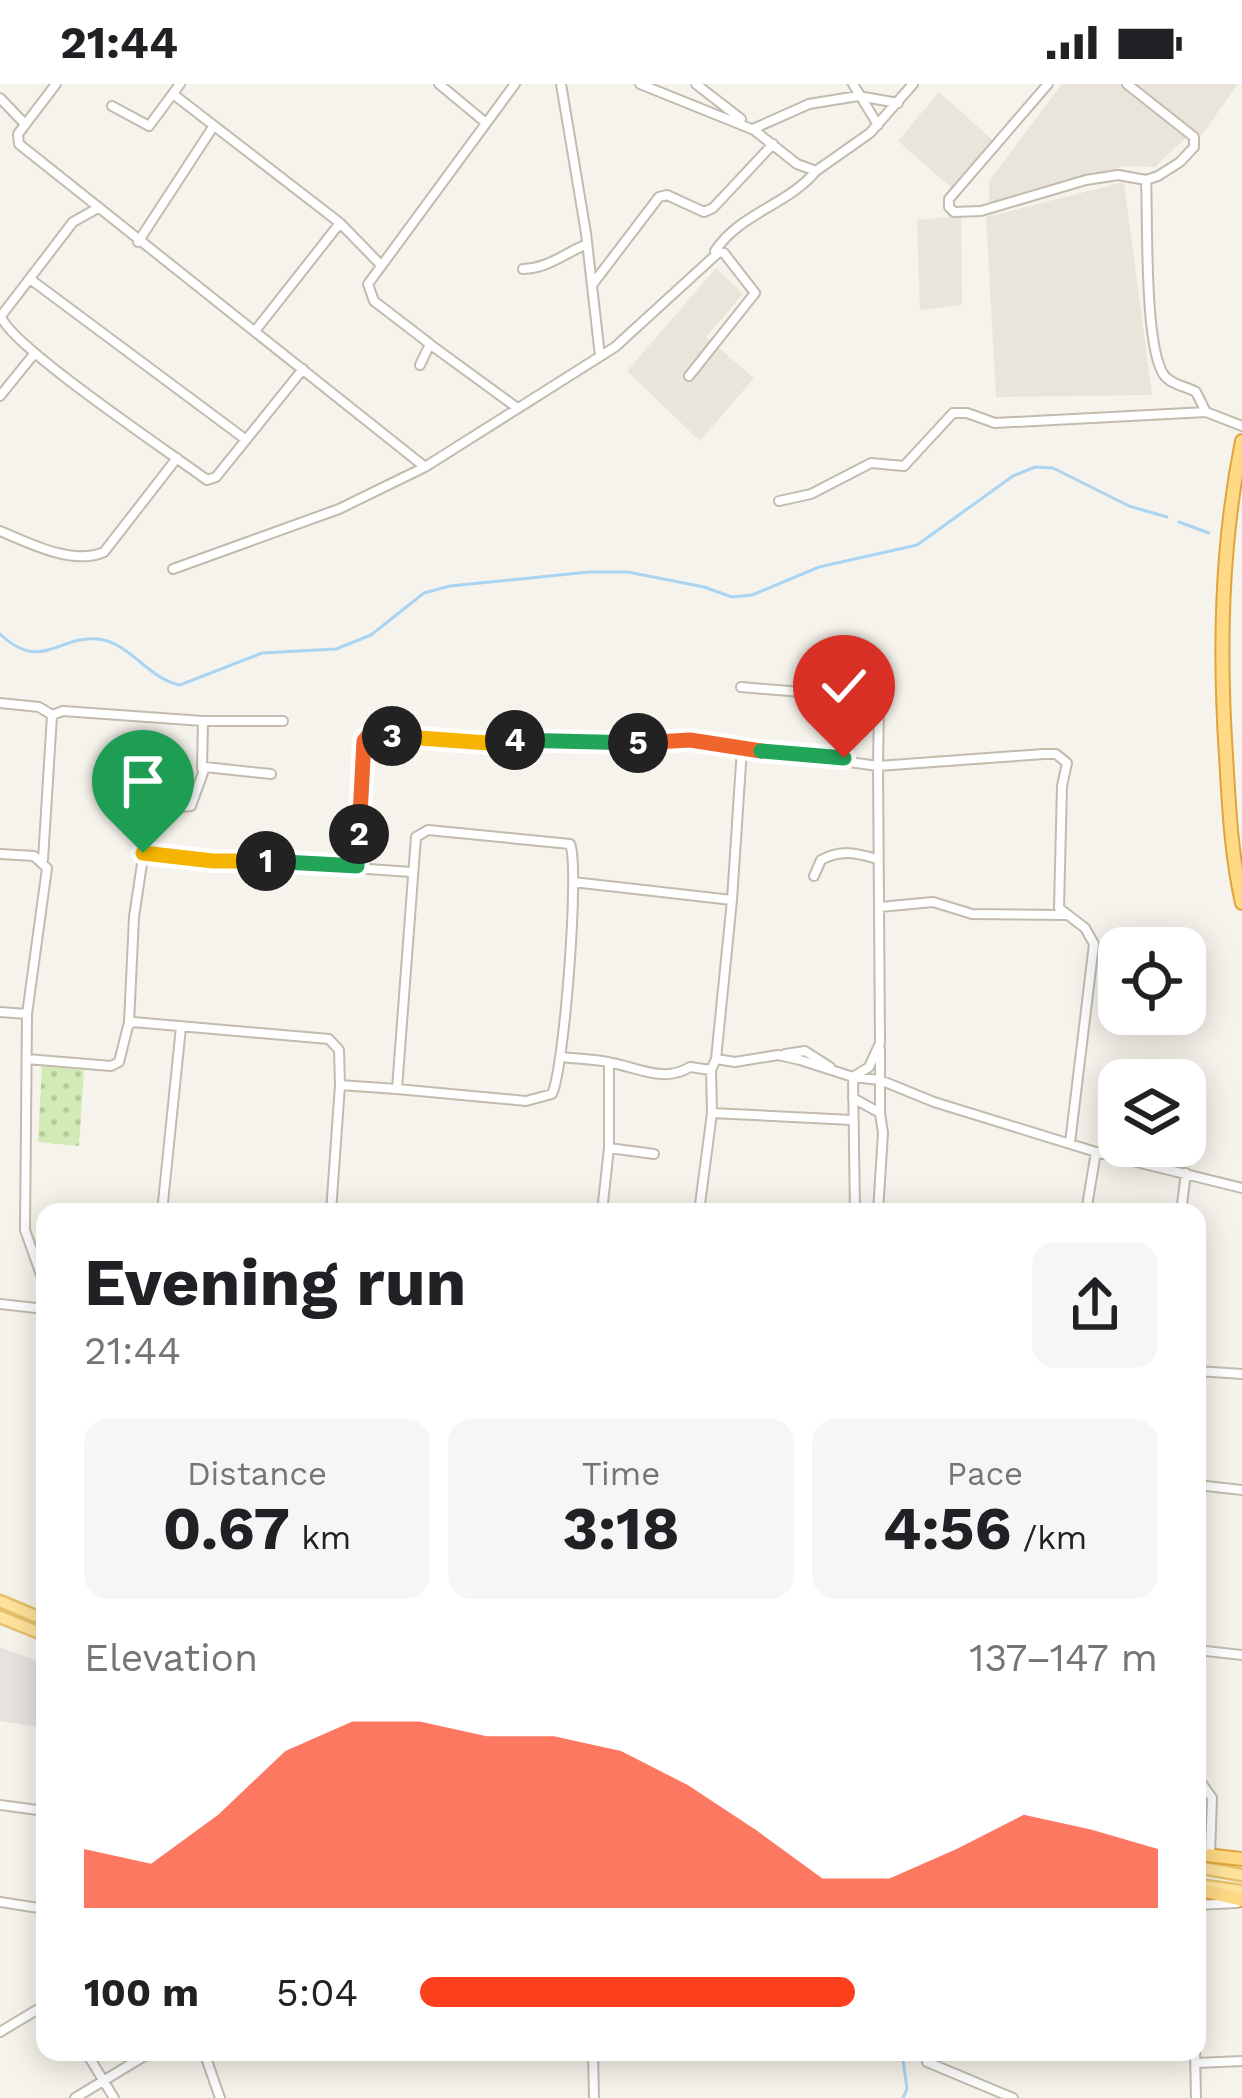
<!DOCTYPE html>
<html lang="en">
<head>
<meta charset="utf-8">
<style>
  :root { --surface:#fff; --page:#f6f6f6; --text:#202124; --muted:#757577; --accent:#fc3f1d }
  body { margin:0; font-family:"Work Sans",sans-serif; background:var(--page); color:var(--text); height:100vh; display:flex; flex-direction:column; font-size:45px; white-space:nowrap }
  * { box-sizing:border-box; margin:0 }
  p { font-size:39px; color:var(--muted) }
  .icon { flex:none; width:66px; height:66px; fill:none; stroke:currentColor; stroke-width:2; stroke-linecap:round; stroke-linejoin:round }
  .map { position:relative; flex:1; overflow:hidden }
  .panel { position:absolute; left:36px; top:1119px; width:1170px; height:858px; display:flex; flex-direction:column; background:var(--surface); border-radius:24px; box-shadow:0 6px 30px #0003 }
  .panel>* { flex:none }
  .fabs { position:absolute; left:1098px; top:843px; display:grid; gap:24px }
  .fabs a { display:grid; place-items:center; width:108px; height:108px; border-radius:24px; background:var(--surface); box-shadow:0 6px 30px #0003; font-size:60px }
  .pin { position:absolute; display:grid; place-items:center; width:102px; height:102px; color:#fff; margin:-123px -51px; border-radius:50% 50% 50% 0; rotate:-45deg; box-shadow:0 0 12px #0007 }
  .pin .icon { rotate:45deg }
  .km { position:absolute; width:60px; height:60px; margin:-30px; border-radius:50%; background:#222; color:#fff; font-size:33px; line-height:60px; text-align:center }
  .round { display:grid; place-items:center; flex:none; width:126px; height:126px; border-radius:24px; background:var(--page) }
  .head { display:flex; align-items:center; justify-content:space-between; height:204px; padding:0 48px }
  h1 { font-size:66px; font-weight:700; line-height:90px }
  .metrics { display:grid; grid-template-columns:repeat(3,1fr); gap:18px; height:204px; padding:12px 48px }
  .metrics div { display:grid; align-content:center; border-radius:24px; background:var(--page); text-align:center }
  .metrics b { font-size:60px; font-weight:700 }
  .metrics small { font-size:33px; font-weight:400 }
  .metrics p { font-size:33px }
  .chart { height:336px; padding:24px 48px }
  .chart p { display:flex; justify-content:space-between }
  .chart svg { width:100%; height:216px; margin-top:12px; fill:var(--accent); opacity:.7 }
  ul { padding:0 48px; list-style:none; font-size:39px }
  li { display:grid; grid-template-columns:192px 144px 1fr; align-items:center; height:90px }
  li i { height:30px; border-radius:15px; background:var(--accent) }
  .status { display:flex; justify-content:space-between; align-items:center; height:84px; padding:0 60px; background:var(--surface); direction:ltr }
  .status svg { height:33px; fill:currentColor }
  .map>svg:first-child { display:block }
</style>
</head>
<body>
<div class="status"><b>21:44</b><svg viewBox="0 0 49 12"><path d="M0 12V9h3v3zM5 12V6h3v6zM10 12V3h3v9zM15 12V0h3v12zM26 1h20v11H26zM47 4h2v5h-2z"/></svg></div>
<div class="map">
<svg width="1242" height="2014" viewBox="0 0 1242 2014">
  <defs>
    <pattern id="green-dots" width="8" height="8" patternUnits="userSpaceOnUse" patternTransform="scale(3)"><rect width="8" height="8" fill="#d2eab5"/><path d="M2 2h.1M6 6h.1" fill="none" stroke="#b6ca9c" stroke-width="1.8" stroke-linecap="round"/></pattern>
  </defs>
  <rect width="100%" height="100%" fill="#f6f3ec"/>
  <path fill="#eae5da" d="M1062,0h58l68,52 -33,31 -31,-1 -67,25 -68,18v-28z
    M1130,0h108l-37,52z
    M939,8l56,50 -40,49 -57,-50z
    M1124,98l28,213 -156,2 -10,-180z
    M961,132l1,89 -42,5 -3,-90z
    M716,184l27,26 -37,43 48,41 -54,63 -73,-70z"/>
  <path fill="#e6e2dd" d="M0,1563l45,17v64l-45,-7z"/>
  <path fill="url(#green-dots)" d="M42,982l42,4 -5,76 -41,-4z"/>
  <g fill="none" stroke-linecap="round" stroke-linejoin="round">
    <path stroke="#a9d4f2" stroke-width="3" d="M1179,438l30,11
      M0,550c41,39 59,1 98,5 33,4 50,40 82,46l82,-32 74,-4 35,-14 53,-42 26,-7 139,-14h39l76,15 28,10 20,-2 67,-28 98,-22 96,-69 22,-9 18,1 76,38 38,11
      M902,1968l5,37 -4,9"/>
    <g stroke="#c2bbae" stroke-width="12">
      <path id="minor" d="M56,0l-38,50 1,10 406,323
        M439,0l47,39
        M561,0l25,149 14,123
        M640,0l114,46 43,34 19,7 54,-38 43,-49
        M696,0l45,35
        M853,0l25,41
        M1048,0l-99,115v8l5,5 27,-1 105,-31 32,-5 28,5 12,-4 22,-14 14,-15v-10l-67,-53
        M173,10l167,129 40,41
        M0,14l24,25
        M112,22l37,20 31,-42
        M753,45l56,-25 49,-8 40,7
        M1146,96c2,40 -2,167 18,195 7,10 22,11 32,17l10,20 36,14
        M98,124l-25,14 -72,94c8,29 171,138 206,164l9,-3 87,-108
        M138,158l75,-115
        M715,167c25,-38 73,-46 101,-80
        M523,185c26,-1 40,-15 64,-25
        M30,195l215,160
        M592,201l67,-88 8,-2 37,17 9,-4 60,-64
        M255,247l85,-108
        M431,261l85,62
        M420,281l10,-21 -56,-43 -6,-17 147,-200
        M0,312l34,-42
        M779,417l32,-7 60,-31 33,3 49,-53h14l28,10 211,-11
        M0,447c29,12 73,35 104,21l73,-94
        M173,485l166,-60 86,-42 190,-120 104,-95 5,1 31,40 -66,83
        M741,603l133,11 5,8 -1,60 166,-12h12l11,9 -5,23 -3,122 26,20 9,16 -24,199
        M0,619l39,4 13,8 -9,145
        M52,631l11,-4 140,10h80
        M202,684l1,-47
        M143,769l268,19
        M0,770l34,2 13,12 -20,146
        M357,782l6,-120 4,-9 121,6 51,-4 75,5 76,-4 188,26 2,277 -11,24 -16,10 2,135
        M814,792l7,-16c21,-11 35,-7 56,-1
        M573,798l159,18
        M880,823l53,-5 39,12 93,1
        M0,928l27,2 -2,216 20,56
        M129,939l5,-106 16,-107 41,-4 14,-39 66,7
        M785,970l20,-3 25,16
        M561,973c17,2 35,2 51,6 27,5 52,20 78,4l21,3 5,-11 16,-159 10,-152
        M27,975l84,7 8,-4 9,-36 5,-4 196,17 10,11 1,35 57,4 19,-252 12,-7 142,14c10,22 -6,227 -18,250l-26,7 -129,-12
        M716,975l19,3 43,-7 22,5 53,17 27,3 54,22 162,50
        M853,1014l27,15 3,20 -5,79
        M880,1028v-63
        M712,1029l140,7
        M609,1064l45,6
        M162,1128l19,-185
        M331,1128l9,-127
        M602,1128l7,-64v-86
        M699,1128l13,-99 -1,-43
        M1086,1128l10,-60 146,36
        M1181,1128l5,-39
        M0,1220l45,5
        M1197,1287l45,3
        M1197,1401l45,5
        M1197,1566l45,5
        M1197,1693l15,21 -2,56
        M0,1721l45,6
        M0,1818l45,7
        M1197,1821l40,-2
        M0,1948l45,-27
        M86,1968l28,46
        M204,1968l16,46
        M593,1968l1,46
        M795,1968h27
        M1195,1968l1,46
        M927,1978l86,36
        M1197,1979l45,-2
        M75,2014l76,-46"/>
    </g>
    <g stroke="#e6c16a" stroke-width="15">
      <path id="primary" d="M0,1517l45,19
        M0,1533l45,18
        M1197,1783l45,8
        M1198,1801l44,6"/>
    </g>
    <g stroke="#e0a43c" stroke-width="16">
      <path id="trunk" d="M1242,357c-21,105 -23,208 -16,315 3,50 5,98 16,147
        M1197,1770l45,5
        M1197,1805l45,11"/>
    </g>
    <use href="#minor" stroke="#fff" stroke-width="8"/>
    <use href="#primary" stroke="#ffe39c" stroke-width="10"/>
    <use href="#trunk" stroke="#ffd985" stroke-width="12"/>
  </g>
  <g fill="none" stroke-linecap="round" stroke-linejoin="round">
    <g stroke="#fff" stroke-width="24">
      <path id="split-1" d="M143,769l70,8h53"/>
    </g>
    <g stroke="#fff" stroke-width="24">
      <path id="split-2" d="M266,777l91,5 2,-32"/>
    </g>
    <g stroke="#fff" stroke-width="24">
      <path id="split-3" d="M359,750l5,-93 3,-4 25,-1"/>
    </g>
    <g stroke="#fff" stroke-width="24">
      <path id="split-4" d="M392,652l96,7 27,-3"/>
    </g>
    <g stroke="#fff" stroke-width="24">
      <path id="split-5" d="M515,656l123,3"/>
    </g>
    <g stroke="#fff" stroke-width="24">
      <path id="split-6" d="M638,659l52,-3 71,11"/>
    </g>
    <g stroke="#fff" stroke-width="24">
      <path id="split-7" d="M761,667l83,7"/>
    </g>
    <use href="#split-1" stroke="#f5b400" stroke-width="15"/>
    <use href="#split-2" stroke="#22a559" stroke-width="15"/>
    <use href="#split-3" stroke="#f0652b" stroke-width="15"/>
    <use href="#split-4" stroke="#f5b400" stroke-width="15"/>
    <use href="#split-5" stroke="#22a559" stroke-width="15"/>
    <use href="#split-6" stroke="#f0652b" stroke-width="15"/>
    <use href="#split-7" stroke="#22a559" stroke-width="15"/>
  </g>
</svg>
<div class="fabs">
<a><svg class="icon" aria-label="locate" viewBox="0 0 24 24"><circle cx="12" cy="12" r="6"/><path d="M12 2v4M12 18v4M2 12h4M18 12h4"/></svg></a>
<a><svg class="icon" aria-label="layers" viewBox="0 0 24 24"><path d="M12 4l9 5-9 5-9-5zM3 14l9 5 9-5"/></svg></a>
</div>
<div class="pin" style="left:143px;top:769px;background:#1e9e55"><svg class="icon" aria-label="arrive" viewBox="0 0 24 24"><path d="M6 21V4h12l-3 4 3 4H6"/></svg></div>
<div class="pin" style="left:844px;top:674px;background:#d93025"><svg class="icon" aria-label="check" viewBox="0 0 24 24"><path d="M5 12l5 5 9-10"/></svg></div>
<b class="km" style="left:266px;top:777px">1</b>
<b class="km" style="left:359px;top:750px">2</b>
<b class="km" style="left:392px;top:652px">3</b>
<b class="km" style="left:515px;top:656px">4</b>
<b class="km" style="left:638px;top:659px">5</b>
<section class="panel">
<div class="head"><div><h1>Evening run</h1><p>21:44</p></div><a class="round"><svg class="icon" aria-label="share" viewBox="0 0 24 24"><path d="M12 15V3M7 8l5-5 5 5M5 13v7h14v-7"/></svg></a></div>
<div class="metrics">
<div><p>Distance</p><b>0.67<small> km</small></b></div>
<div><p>Time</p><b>3:18</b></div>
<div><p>Pace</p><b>4:56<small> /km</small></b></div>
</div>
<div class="chart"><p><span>Elevation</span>137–147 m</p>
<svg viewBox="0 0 160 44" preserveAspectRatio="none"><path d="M0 44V32L10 35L20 25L30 12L40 6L50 6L60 9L70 9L80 12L90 19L100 28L110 38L120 38L130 32L140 25L150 28L160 32V44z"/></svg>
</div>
<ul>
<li><b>100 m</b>5:04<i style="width:59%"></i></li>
</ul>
</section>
</div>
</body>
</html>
